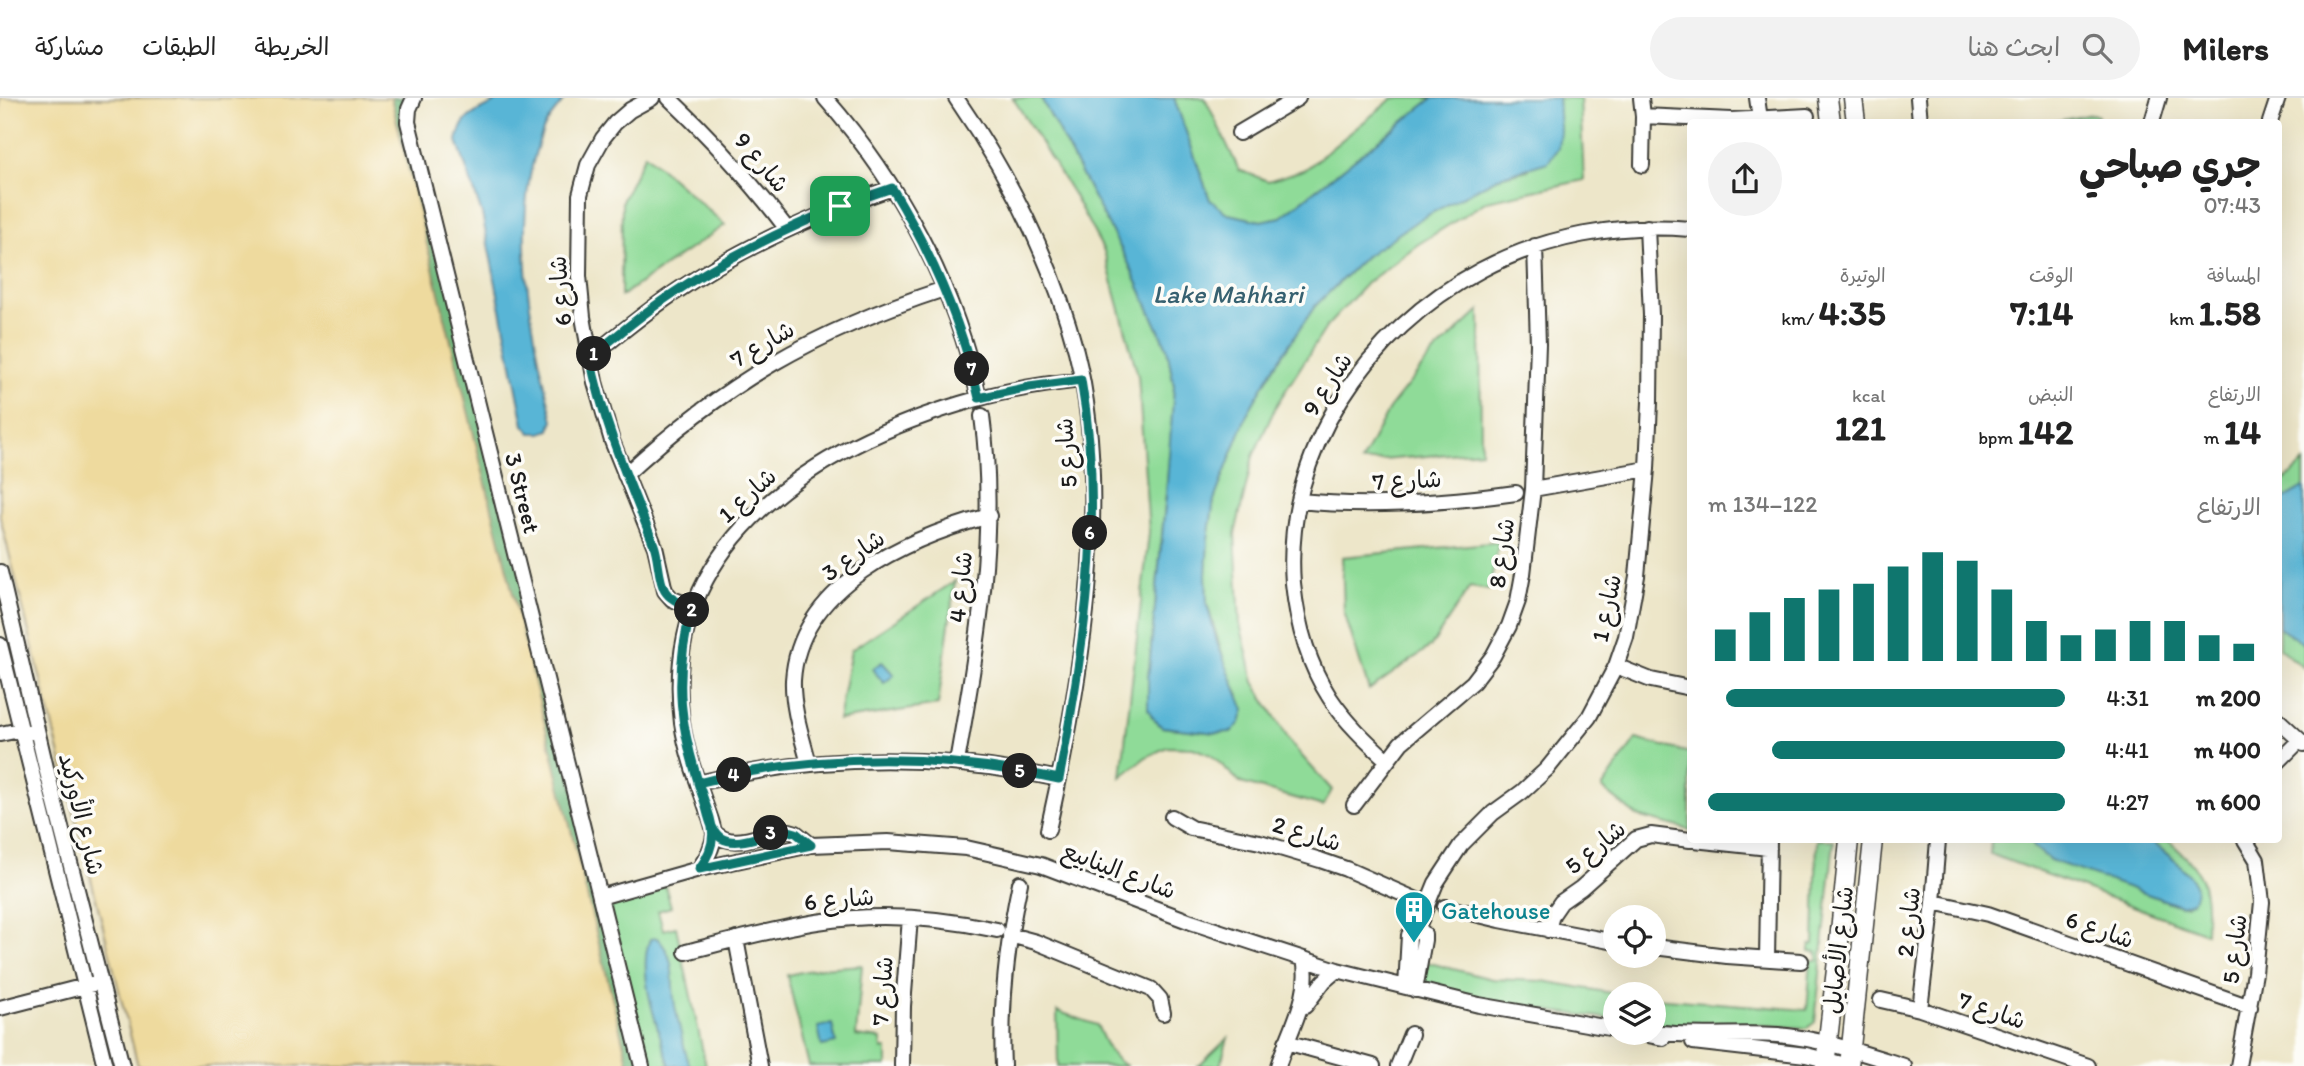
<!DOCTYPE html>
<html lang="ar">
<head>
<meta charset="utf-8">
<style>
  :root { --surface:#fff; --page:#f2f2f2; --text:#222; --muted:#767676; --line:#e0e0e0; --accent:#0f766e }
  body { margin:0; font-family:Itim,"Playpen Sans Arabic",sans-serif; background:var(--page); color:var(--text); direction:rtl; height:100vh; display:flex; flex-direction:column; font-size:26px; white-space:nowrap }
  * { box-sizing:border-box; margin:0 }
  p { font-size:23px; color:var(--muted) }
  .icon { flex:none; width:38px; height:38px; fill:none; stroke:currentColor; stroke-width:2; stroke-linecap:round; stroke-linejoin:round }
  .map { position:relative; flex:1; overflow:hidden; direction:ltr }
  .drawer { position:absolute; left:1687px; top:21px; width:595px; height:724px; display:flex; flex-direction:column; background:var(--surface); border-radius:7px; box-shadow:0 7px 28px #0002; direction:rtl }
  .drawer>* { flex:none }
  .tools { position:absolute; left:1603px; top:807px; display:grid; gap:14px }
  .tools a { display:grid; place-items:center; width:63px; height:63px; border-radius:50%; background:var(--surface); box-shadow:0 7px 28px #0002; font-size:35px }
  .pin { position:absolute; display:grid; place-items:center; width:60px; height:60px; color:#fff; margin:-30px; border-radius:14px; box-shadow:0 4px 10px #0006 }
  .km { position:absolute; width:35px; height:35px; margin:-18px; border-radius:50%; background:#222; color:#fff; font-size:19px; line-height:35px; text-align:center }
  .round { display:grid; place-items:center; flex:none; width:74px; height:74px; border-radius:37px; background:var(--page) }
  .summary { display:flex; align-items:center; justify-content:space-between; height:119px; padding:0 21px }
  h1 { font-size:38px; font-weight:700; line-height:52px }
  .figures { display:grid; grid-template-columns:repeat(3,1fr); gap:10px; height:119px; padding:7px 21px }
  .figures div { display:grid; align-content:center }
  .figures b { font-size:35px; font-weight:700 }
  .figures small { font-size:19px; font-weight:400 }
  .figures p { font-size:19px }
  .chart { height:196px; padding:14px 21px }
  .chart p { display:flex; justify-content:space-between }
  .chart svg { width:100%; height:126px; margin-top:7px; stroke:var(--accent); stroke-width:6 }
  ul { padding:0 21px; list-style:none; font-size:23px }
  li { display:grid; grid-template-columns:112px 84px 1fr; align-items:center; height:52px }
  li i { height:18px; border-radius:9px; background:var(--accent) }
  header { display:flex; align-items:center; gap:42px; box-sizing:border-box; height:98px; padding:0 35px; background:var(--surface); border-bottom:2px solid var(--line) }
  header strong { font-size:33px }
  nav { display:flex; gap:38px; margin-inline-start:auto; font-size:24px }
  .search { width:490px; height:63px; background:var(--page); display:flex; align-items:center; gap:18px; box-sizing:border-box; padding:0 24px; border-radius:38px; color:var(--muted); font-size:26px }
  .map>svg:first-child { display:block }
</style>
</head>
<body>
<header>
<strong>Milers</strong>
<div class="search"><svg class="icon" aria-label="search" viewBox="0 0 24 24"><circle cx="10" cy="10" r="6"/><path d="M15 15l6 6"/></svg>ابحث هنا</div>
<nav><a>الخريطة</a><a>الطبقات</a><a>مشاركة</a></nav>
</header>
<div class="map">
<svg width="2304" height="968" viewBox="0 0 2304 968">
  <rect width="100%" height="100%" fill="#fdfcf7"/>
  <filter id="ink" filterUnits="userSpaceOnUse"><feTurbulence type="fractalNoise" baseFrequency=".0143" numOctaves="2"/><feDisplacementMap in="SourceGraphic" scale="14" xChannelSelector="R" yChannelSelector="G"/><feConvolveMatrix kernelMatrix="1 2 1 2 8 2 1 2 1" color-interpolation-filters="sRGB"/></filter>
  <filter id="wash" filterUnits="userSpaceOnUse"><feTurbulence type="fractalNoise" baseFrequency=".00686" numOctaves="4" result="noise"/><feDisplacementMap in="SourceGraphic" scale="28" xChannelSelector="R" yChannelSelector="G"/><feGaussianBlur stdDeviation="1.57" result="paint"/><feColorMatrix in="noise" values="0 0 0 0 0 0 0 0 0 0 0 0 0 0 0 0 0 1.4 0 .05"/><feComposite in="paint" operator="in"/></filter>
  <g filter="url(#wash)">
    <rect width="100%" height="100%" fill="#ede6c9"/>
    <path fill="#8fdb98" stroke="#567c5a" stroke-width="2" d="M1013,0h28l87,164 39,86 7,38 -1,34 -25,259 14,48 54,6 23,-38 -10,-19 -22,-72 -1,-29 2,-36 6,-39 33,-86 27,-47 41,-61 51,-50 54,-37 79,-42 29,-7 32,-39 -2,-33h22l4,82 -97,21 -70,44 -50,38 -40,43 -50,78 -24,52 -18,78 5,90 14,58 38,63 40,45 -9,16 -82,-23 -30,-28 -18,-7 -26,-1 -21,10 -25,20 28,-244 -11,-157 -34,-125 -31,-57z
      M1174,0h31l34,72 29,11 38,-12 87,-71h40l-152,119 -20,4 -33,-7 -18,-14z
      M2092,16l6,2 -1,6h-45z
      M645,56l80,71 -104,71 1,-95z
      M1480,212l1,141 -120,11 28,-53 42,-53z
      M2304,365v205l-25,-20 -1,-167 8,-2z
      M1499,444l-10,48 -19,-3 -39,59 -62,44 -25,-78 -2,-55z
      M955,483l-17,124 -100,15 13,-70z
      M1636,641l54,14v77l-53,-14 -35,-28z
      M1817,742h17l-19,182 -8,6 -62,-4 -65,4 -25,-2 -1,-28 153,12 4,-50h7v-8l-8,-1v-6l4,-1z
      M1991,742h40l3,7 61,28 85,31 7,-1 -8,-41 -29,-24h18c38,34 39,43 38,93l-216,-79z
      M665,787l6,22 -13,4 5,19 13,-3 30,139h-59l-37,-154c3,-20 38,-22 55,-27z
      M1426,864l66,17 51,2 74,13h-2v25l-82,-10 -94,-20 -11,-4 -4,-4z
      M862,867l-6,71 25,3 1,10h5v17h-78l-22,-91 34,-7z
      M1057,913l40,14c7,15 13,34 30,41h-69z
      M1228,940l-8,28h-23l3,-1z"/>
    <path fill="#73bb80" stroke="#486c4e" stroke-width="2" d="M384,0h19l239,968h-16z"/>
    <path fill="#eeda9e" stroke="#857b5d" stroke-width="2" d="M0,0h391l238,968h-491l-138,-549z"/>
    <path fill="#58b5d6" stroke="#3a6879" stroke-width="2" d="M501,0h65c-7,9 -17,19 -22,30 -37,89 -13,203 9,292l-3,10 -9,3h-10l-7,-8 -42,-211 -25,-73c6,-32 25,-27 44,-43z
      M1041,0h133l36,102 18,14 33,7 20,-4 152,-119h125l2,33 -2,17 -10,14 -49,15 -79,42 -54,37 -51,50 -41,61 -27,47 -33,86 -6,39 -2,36 1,29 10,38 27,68 -4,13 -9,9 -15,1 -54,-6 -8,-7 -6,-11v-30l18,-184 8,-109 -7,-38 -39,-86z
      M2304,389v157l-25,-16 -1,-126z
      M882,564l12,13 -10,8 -12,-14z
      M2031,742h119l29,24 11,12 5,9 1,7 -4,10 -11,4 -131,-46 -16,-13z
      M657,840c21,21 13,41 18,68 4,20 8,41 15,60h-20c-11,-34 -34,-93 -20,-127z
      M832,926l4,19 -14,3 -4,-19z"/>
  </g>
  <g filter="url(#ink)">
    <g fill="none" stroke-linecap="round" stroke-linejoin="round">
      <g stroke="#3b3a36" stroke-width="18">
        <path id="minor" d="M414,0l-5,11 -1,13 234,944
          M652,0l-22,12 -15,13 -12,15 -15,27 -8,30 -1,81 4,41 12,65 17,59 43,106 10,44 7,8 21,8
          M669,0c43,41 82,83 118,131
          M825,0c75,85 130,189 154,300
          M956,0c53,77 96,163 120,253 37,145 4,336 -28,479
          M1641,0l2,18 -1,49
          M1757,0l3,21
          M1918,0l2,24
          M1643,18l88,4 76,-4
          M2152,24l7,-24
          M2270,24l8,-24
          M1239,35l59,-35
          M590,259c27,-21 53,-43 81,-62 68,-47 143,-80 221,-107
          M625,377c99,-92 190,-144 319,-186
          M1533,391l114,-20
          M1299,403c72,7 145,2 217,-8
          M0,474l47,200 75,294
          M0,547l105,421
          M1616,568l35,14 39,8
          M2278,622l26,24
          M0,636l20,-4 8,3
          M1387,662c-21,-19 -41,-38 -57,-62 -22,-34 -33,-75 -37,-115 -10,-131 74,-253 188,-313 64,-34 137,-47 209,-41
          M957,664c20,-114 41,-230 25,-346
          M2278,664l22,-22
          M809,666c-7,-27 -17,-56 -16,-84 6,-95 115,-142 196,-164
          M698,685c120,-29 241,-30 361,-4
          M1354,707l47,-62 72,-61 20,-26 16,-30 9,-25 5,-27 10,-85 5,-145 -3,-98
          M1172,719l19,11 69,14 60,18 26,9 80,35
          M714,734c21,21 50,-2 75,-1l7,2 15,12
          M1694,742l75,8
          M699,771c7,-10 14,-21 15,-34 0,-11 -7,-24 -10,-35 -9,-25 -18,-50 -22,-77 -24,-184 140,-281 295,-324 34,-10 69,-15 104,-19
          M600,799l99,-28 112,-24 77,-3 78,6 75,17 150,57 146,48 142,35 136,24
          M1933,804l55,12 262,93
          M1445,809l55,13 115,22
          M1548,832l4,-15 9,-13 20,-14 55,-49 15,-4 39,5
          M1010,837l26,7 115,47 9,10 3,14
          M736,841l24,127
          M1654,849l73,9 74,5
          M686,854c43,-11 87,-23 131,-30 59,-9 121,-5 180,8
          M1767,861l2,-119
          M1406,889l3,-52 9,-8 18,-44 25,-38 32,-32 29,-21 25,-23 42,-52 27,-51 10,-29 11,-61 10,-107 3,-67 1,-87 -4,-88
          M1415,892l9,-50v-6l-6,-7
          M1881,902l39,9 168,57
          M1305,908l19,-25 13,-11
          M0,910l93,-24
          M1920,911l13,-107 5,-62
          M1633,934l30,6
          M1654,934c41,6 82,0 124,3 44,4 84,18 126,31
          M1286,944l87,24
          M1693,944l113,13 44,11
          M902,968l1,-60 7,-88
          M1003,968c-3,-62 4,-122 17,-183
          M1278,968c11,-35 34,-70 26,-107
          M1398,968l13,-32
          M2238,968l17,-93 7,-71 -5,-42 -12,-20"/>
      </g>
      <g stroke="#3b3a36" stroke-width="21">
        <path id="major" d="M1828,0l3,24
          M1853,0l3,24
          M1825,968l13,-114 11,-112
          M1849,968l24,-226"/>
      </g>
      <use href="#minor" stroke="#fff" stroke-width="14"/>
      <use href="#major" stroke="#fff" stroke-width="18"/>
    </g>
  </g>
  <g fill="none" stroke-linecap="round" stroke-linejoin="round" filter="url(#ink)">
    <g stroke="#fff" stroke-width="14">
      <path id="route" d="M840,108c-58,25 -115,52 -168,88 -29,19 -55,42 -82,63 13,66 39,125 64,188 5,13 4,35 11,46 6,10 18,12 27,16 -20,74 -12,122 12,193 4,12 6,31 17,38 20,11 47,-8 68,-7l7,2 15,12 -112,24c25,-33 10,-51 -1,-86 119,-30 241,-30 361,-4 25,-130 46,-267 22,-399l-52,7 -50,11c-17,-75 -47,-144 -87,-210l-52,18"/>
    </g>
    <use href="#route" stroke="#0f766e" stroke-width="9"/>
  </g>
  <defs>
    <g id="building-pin" transform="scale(2.0125)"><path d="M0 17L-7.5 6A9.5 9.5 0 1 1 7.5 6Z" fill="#0f9aa8" stroke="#fdfcf7"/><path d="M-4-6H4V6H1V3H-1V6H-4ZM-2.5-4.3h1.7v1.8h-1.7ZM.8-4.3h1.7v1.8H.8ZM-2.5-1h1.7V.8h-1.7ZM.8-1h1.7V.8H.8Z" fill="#fff"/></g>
  </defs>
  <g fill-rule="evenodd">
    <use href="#building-pin" x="1414" y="812"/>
  </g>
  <g text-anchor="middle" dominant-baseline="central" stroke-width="7" stroke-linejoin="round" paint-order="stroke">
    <g font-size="24" fill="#1c1c1c" stroke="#fdfcf7">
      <text transform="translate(762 64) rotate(50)">شارع 9</text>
      <text transform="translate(560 193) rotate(-95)">شارع 6</text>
      <text transform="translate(762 246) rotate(-30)">شارع 7</text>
      <text transform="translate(1327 286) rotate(-57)">شارع 9</text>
      <text transform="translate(1066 355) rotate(-94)">شارع 5</text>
      <text transform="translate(1407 382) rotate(-3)">شارع 7</text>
      <text transform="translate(523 395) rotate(76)">3 Street</text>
      <text transform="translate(747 397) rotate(-42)">شارع 1</text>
      <text transform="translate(1501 455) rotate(-82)">شارع 8</text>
      <text transform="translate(853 457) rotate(-35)">شارع 3</text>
      <text transform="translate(960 489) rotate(-84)">شارع 4</text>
      <text transform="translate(1606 510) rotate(-78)">شارع 1</text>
      <text transform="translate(82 716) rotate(76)">شارع الأوركيد</text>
      <text transform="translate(1307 735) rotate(17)">شارع 2</text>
      <text transform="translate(1595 749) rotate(-39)">شارع 5</text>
      <text transform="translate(1119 772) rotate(21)">شارع الينابيع</text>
      <text transform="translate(839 801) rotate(-5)">شارع 6</text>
      <text transform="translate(1908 824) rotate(-84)">شارع 2</text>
      <text transform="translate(2100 831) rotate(19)">شارع 6</text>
      <text transform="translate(2234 851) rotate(-83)">شارع 5</text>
      <text transform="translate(1838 852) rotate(-84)">شارع الأصايل</text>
      <text transform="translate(882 893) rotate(-86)">شارع 7</text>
      <text transform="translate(1992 912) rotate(19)">شارع 7</text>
    </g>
    <g font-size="24" fill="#0d838f" stroke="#fdfcf7" text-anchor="start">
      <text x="1441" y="812">Gatehouse</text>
    </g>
    <g font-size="26" font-style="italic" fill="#376170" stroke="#fdfcf7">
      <text x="1228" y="196">Lake Mahhari</text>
    </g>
  </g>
</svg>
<div class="tools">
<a><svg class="icon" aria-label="locate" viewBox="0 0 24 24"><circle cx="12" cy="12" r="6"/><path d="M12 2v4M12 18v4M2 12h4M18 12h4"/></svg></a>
<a><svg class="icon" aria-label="layers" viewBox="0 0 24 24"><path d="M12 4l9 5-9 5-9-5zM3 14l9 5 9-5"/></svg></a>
</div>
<div class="pin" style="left:840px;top:108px;background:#1e9e55"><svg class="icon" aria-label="arrive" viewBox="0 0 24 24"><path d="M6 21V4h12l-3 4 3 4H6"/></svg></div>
<b class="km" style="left:594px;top:256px">1</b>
<b class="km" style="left:692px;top:512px">2</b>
<b class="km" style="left:771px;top:735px">3</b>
<b class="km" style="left:734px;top:677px">4</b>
<b class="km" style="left:1020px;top:673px">5</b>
<b class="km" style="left:1090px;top:435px">6</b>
<b class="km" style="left:972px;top:271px">7</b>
<section class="drawer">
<div class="summary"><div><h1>جري صباحي</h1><p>07:43</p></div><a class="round"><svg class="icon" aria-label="share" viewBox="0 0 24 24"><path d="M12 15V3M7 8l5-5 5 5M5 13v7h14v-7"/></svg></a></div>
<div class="figures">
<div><p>المسافة</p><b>1.58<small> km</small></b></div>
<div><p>الوقت</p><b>7:14</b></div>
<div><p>الوتيرة</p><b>4:35<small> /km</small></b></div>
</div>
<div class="figures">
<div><p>الارتفاع</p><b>14<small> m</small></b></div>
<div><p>النبض</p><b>142<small> bpm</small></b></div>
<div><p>kcal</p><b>121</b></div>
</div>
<div class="chart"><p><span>الارتفاع</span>122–134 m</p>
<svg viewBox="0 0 160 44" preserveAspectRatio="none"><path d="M5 44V33M15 44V27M25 44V22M35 44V19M45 44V17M55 44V11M65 44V6M75 44V9M85 44V19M95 44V30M105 44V35M115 44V33M125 44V30M135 44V30M145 44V35M155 44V38"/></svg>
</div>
<ul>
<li><b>200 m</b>4:31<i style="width:95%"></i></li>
<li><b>400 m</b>4:41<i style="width:82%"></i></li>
<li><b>600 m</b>4:27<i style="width:100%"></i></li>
</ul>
</section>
</div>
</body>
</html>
